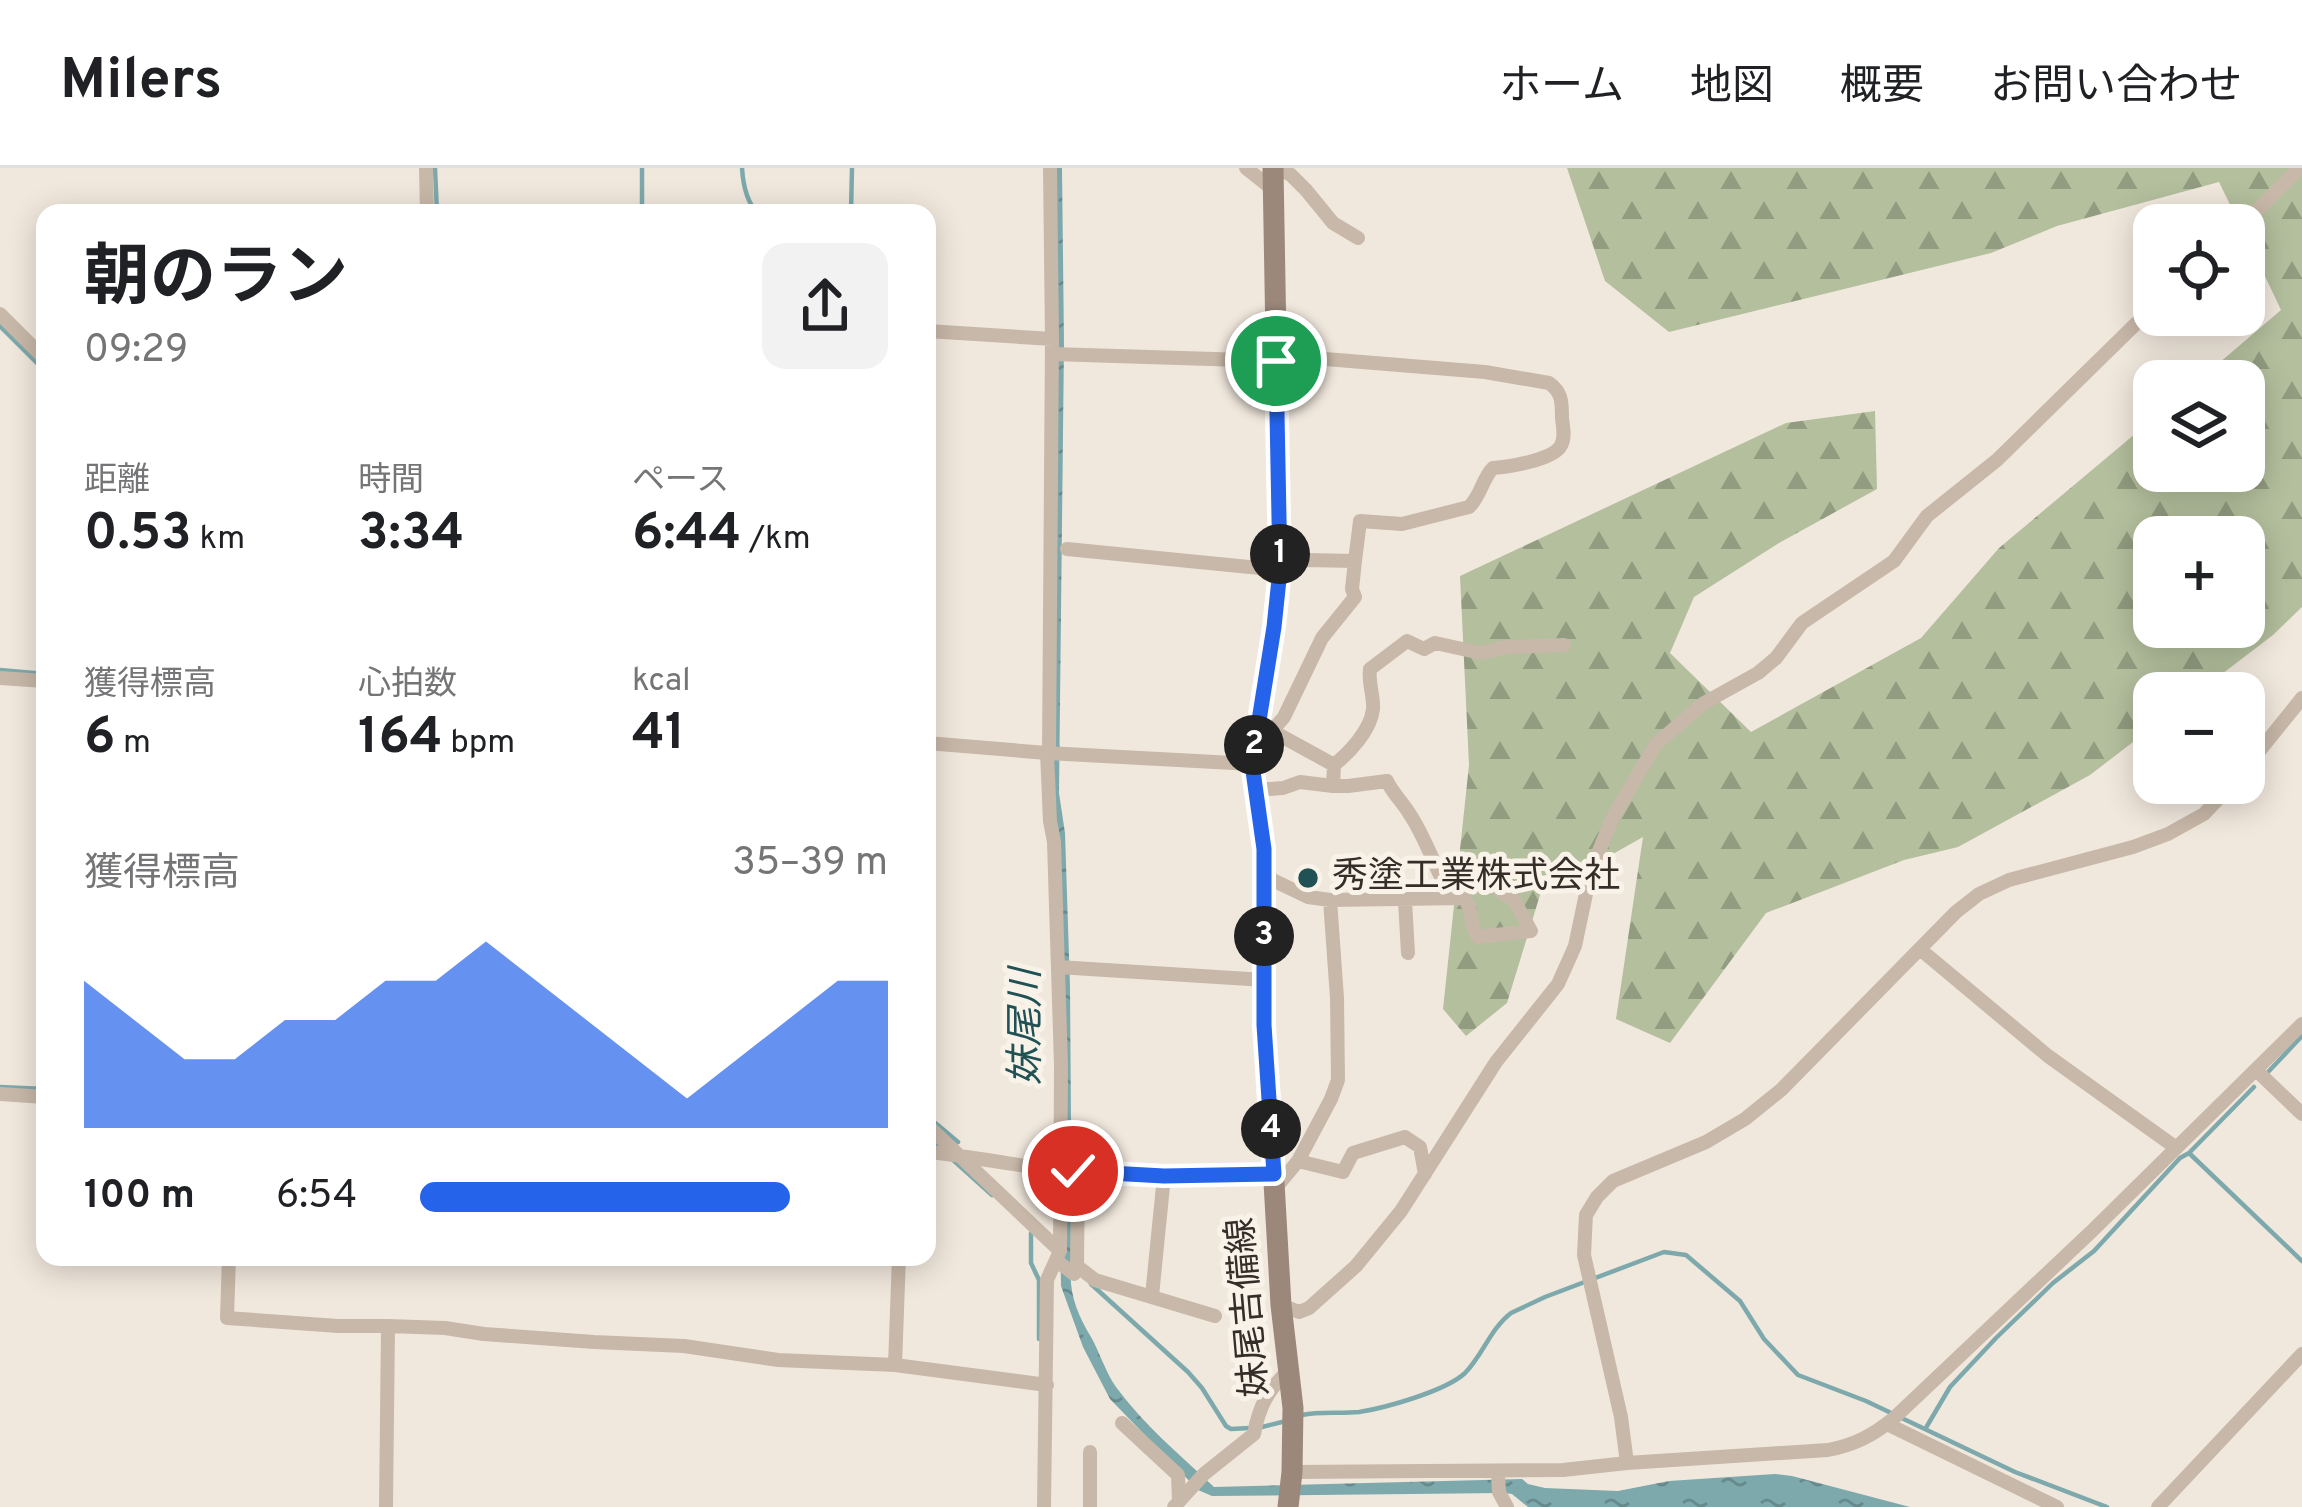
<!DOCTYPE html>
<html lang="ja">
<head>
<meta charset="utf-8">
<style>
  :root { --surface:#fff; --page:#f2f2f2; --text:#202124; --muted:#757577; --line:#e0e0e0; --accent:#2563eb }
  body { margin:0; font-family:Overpass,"Noto Sans JP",sans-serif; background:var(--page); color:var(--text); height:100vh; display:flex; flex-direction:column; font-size:45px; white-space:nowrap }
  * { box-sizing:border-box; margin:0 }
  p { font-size:39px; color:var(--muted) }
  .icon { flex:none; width:66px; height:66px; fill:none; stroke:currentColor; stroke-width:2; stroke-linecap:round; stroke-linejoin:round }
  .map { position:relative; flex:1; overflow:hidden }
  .side { position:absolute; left:36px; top:36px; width:900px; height:1062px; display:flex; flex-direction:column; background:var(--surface); border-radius:24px; box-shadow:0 6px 30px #0003 }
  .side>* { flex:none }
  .tools { position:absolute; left:2133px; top:36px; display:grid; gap:24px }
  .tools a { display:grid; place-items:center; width:132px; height:132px; border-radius:24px; background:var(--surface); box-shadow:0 6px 30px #0003; font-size:60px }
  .pin { position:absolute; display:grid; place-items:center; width:102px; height:102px; color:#fff; margin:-51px; border:6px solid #fff; border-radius:50%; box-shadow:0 3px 12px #0007 }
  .km { position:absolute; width:60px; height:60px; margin:-30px; border-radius:50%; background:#222; color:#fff; font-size:33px; line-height:60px; text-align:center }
  .round { display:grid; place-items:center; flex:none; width:126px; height:126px; border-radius:24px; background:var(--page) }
  .summary { display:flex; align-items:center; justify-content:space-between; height:204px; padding:0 48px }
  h1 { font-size:66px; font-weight:700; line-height:90px }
  .metrics { display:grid; grid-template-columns:repeat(3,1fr); gap:18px; height:204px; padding:12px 48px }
  .metrics div { display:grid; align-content:center }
  .metrics b { font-size:51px; font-weight:700 }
  .metrics small { font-size:33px; font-weight:400 }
  .metrics p { font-size:33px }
  .chart { height:336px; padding:24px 48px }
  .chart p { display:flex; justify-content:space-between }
  .chart svg { width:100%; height:216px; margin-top:12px; fill:var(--accent); opacity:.7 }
  ul { padding:0 48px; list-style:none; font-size:39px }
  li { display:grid; grid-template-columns:192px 144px 1fr; align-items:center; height:90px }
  li i { height:30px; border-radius:15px; background:var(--accent) }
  header { display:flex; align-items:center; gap:72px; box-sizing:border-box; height:168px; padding:0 60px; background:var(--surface); border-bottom:3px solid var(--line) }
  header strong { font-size:57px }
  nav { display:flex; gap:66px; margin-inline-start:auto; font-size:42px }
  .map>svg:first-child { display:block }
</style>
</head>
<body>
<header>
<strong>Milers</strong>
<nav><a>ホーム</a><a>地図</a><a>概要</a><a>お問い合わせ</a></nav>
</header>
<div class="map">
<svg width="2302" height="1339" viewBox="0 0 2302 1339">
  <defs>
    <pattern id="forest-firs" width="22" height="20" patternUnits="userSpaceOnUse" patternTransform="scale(3)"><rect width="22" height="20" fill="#b3bf9d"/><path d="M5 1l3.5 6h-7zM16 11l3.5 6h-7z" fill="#929c80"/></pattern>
    <pattern id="water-ripples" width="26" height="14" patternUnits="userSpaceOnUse" patternTransform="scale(3)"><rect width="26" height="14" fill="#7da9ac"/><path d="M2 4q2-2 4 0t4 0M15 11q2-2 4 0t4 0" fill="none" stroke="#678a8c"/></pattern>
  </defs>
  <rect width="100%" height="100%" fill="#f1e8dd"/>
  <path fill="url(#forest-firs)" fill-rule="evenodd" d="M1567,0h735v439l-29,28 -76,58h-43v33l-64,49 -132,72 -54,13 -138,53 -96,130 -54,-24 27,-182 -103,58 -33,108 -41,33 -23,-27 26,-244 -9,-189 326,-153 89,-12 2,78 -98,54 -85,54 -24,56 81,79 170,-94 78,-90 155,-130v53h90v-90h-46l83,-71 -37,-78v-7h-4l-21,-43 -162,44 -66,27 -322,79 -64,-51zM2154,369h90v90h-90z"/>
  <path fill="url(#water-ripples)" d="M1054,0h8l2,176 -5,449 6,40 5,154 2,272c-5,30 4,53 19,78 9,16 14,34 25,50 27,37 64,68 98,100l308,-8 6,5 17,4 73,3 51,-10 106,-7 17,2 118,31h-382l-16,-13 -8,-1 -292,3 -14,-6 -88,-91 -27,-52 -22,-61 -9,-480z"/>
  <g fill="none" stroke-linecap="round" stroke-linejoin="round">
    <path stroke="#7da9ac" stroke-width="4.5" d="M435,0l2,45
      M642,0v45
      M742,0c1,15 5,35 16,45
      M851,45l1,-45
      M0,158l45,45
      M0,502l45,4
      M2269,903l33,-35
      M0,919l45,2
      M927,948l31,26
      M927,967l16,16
      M2189,985l113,108
      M952,991l40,36
      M1031,1065v30l8,17v59
      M1091,1116l97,88 14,16 24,38 5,3 19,-1
      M1302,1247c19,-4 37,-1 57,-3 26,-4 87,-21 106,-39 18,-18 25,-44 46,-60l34,-16 119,-45 22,3 54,46 24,38 34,36 68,26 149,71 92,35
      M1927,1258l23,-39 46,-49 57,-55 41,-32 86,-93 9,-5 65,-66
      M1262,1259l24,-6"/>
    <path stroke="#c8b8a9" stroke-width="14" d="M426,0l1,45
      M1050,0l2,171
      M1246,0l29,23
      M1278,0l13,7 15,15 27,33 25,15
      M2243,57l56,-57
      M0,146l45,45
      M927,163l125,8 -3,414
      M1052,186l224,7
      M1276,187l209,17 64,11c13,9 13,19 13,35 1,9 4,21 -2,29 -9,13 -51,20 -67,21 -11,11 -12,28 -24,39l-67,17 -42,-3 -5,40 -50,-1 -25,4
      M1067,381l213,21
      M0,510l45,3
      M1272,563l62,34
      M1256,566l16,-3 12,-14 38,-79 33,-41 -3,-8 3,-28
      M927,575l120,10 205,11
      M2244,602l58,-72
      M1255,622l28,-2 17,-6 33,4 1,-21c15,-12 37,-35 39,-56 1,-13 -5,-26 -3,-40l37,-28 17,8 11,-6 46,10 25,-6 58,-2
      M1264,708l44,21 22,3 134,-2c10,11 5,28 14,39l53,-6 -17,-31 -14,-9 -7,-12 -24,7 -29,-11c-10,-21 -18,-43 -31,-62 -7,-12 -16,-19 -22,-32l-39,5h-15
      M1405,733l3,52
      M1921,782l127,106 127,91
      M1058,799l207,13
      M2256,902l46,44
      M0,926l45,3
      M927,957l133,126
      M927,984c47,4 93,15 140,19 69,5 137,4 206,3
      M1298,993l45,11 10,-19 52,-16 15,10 5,27
      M1273,1023l25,-30 33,-62 7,-19 -1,-82 -7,-98
      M229,1089l-2,61 111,8h50l-2,181
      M1057,1093l17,13 3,-8 1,-95
      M1077,1098l18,14 120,36
      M1152,1128l12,-120
      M1281,1137l18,7 10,-4 47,-42 45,-55 95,-149 62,-78 17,-38 16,-76 22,-53 43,-73 48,-41 54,-30 18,-15 26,-35 92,-62 33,-45 70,-56 157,-154
      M388,1158l57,2 39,6 110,8 90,4 94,14 117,5 152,20
      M895,1197l4,-108
      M1122,1255l56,52 1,26
      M1887,1256l170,83
      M1090,1284v55
      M1627,1295l-6,-46 -37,-162 2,-40 11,-18 16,-16 93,-39 39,-23 36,-29 175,-178 23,-18 30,-14 124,-33 35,-13 36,-20 29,-31
      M1292,1304l271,-2 64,-7 201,-13c26,-5 44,-14 65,-31l200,-189 209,-206
      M1498,1304l1,20 8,15
      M1044,1339l3,-227 13,-29 1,-186 -7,-223 -4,-21 -3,-68
      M1174,1339l30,-33 50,-40c5,-27 13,-43 34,-63
      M2158,1339l144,-153"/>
    <path stroke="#9c877b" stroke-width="21" d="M1273,0l7,402 -5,57 -23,137 12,85 1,176 16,280 12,103 -1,64 -4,35"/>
  </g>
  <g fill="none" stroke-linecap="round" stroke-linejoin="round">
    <g stroke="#fff" stroke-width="24">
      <path id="route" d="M1073,1003l91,5 110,-2 -10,-149v-176l-12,-85 22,-137 6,-57 -4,-209"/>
    </g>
    <use href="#route" stroke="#2563eb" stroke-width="15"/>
  </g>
  <circle fill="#205155" stroke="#f9f2e9" stroke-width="4.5" cx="1308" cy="710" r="12"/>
  <g text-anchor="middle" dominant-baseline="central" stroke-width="10" stroke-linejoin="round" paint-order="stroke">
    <g font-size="36" fill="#362d29" stroke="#f9f2e9" text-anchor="start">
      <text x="1332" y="710">秀塗工業株式会社</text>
    </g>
    <g font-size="36" fill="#362d29" stroke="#f9f2e9">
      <text transform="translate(1250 1139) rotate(-95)">妹尾吉備線</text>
    </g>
    <g font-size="39" font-style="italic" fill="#205155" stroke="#f9f2e9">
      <text transform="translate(1028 859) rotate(-90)">妹尾川</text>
    </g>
  </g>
</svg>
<div class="tools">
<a><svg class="icon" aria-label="locate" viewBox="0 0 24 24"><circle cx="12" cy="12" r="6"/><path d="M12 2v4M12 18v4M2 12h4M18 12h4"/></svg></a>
<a><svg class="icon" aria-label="layers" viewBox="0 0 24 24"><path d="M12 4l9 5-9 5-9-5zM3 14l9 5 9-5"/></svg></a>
<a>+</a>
<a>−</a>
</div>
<div class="pin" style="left:1276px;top:193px;background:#1e9e55"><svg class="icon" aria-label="arrive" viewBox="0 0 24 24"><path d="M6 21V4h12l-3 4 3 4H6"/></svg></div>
<div class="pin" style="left:1073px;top:1003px;background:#d93025"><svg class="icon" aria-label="check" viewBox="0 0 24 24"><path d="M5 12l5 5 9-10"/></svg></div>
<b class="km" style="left:1280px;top:386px">1</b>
<b class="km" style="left:1254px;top:577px">2</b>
<b class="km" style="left:1264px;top:768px">3</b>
<b class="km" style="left:1271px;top:961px">4</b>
<section class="side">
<div class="summary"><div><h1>朝のラン</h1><p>09:29</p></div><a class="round"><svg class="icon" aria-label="share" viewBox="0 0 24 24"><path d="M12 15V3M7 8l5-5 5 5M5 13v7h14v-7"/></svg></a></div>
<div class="metrics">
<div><p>距離</p><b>0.53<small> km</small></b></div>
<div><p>時間</p><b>3:34</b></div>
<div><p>ペース</p><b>6:44<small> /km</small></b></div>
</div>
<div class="metrics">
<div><p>獲得標高</p><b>6<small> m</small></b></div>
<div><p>心拍数</p><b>164<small> bpm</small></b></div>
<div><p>kcal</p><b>41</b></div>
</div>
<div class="chart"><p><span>獲得標高</span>35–39 m</p>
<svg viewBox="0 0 160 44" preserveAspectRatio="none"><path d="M0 44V14L10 22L20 30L30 30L40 22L50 22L60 14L70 14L80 6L90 14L100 22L110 30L120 38L130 30L140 22L150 14L160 14V44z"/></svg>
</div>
<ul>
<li><b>100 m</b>6:54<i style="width:79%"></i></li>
</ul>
</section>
</div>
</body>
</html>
